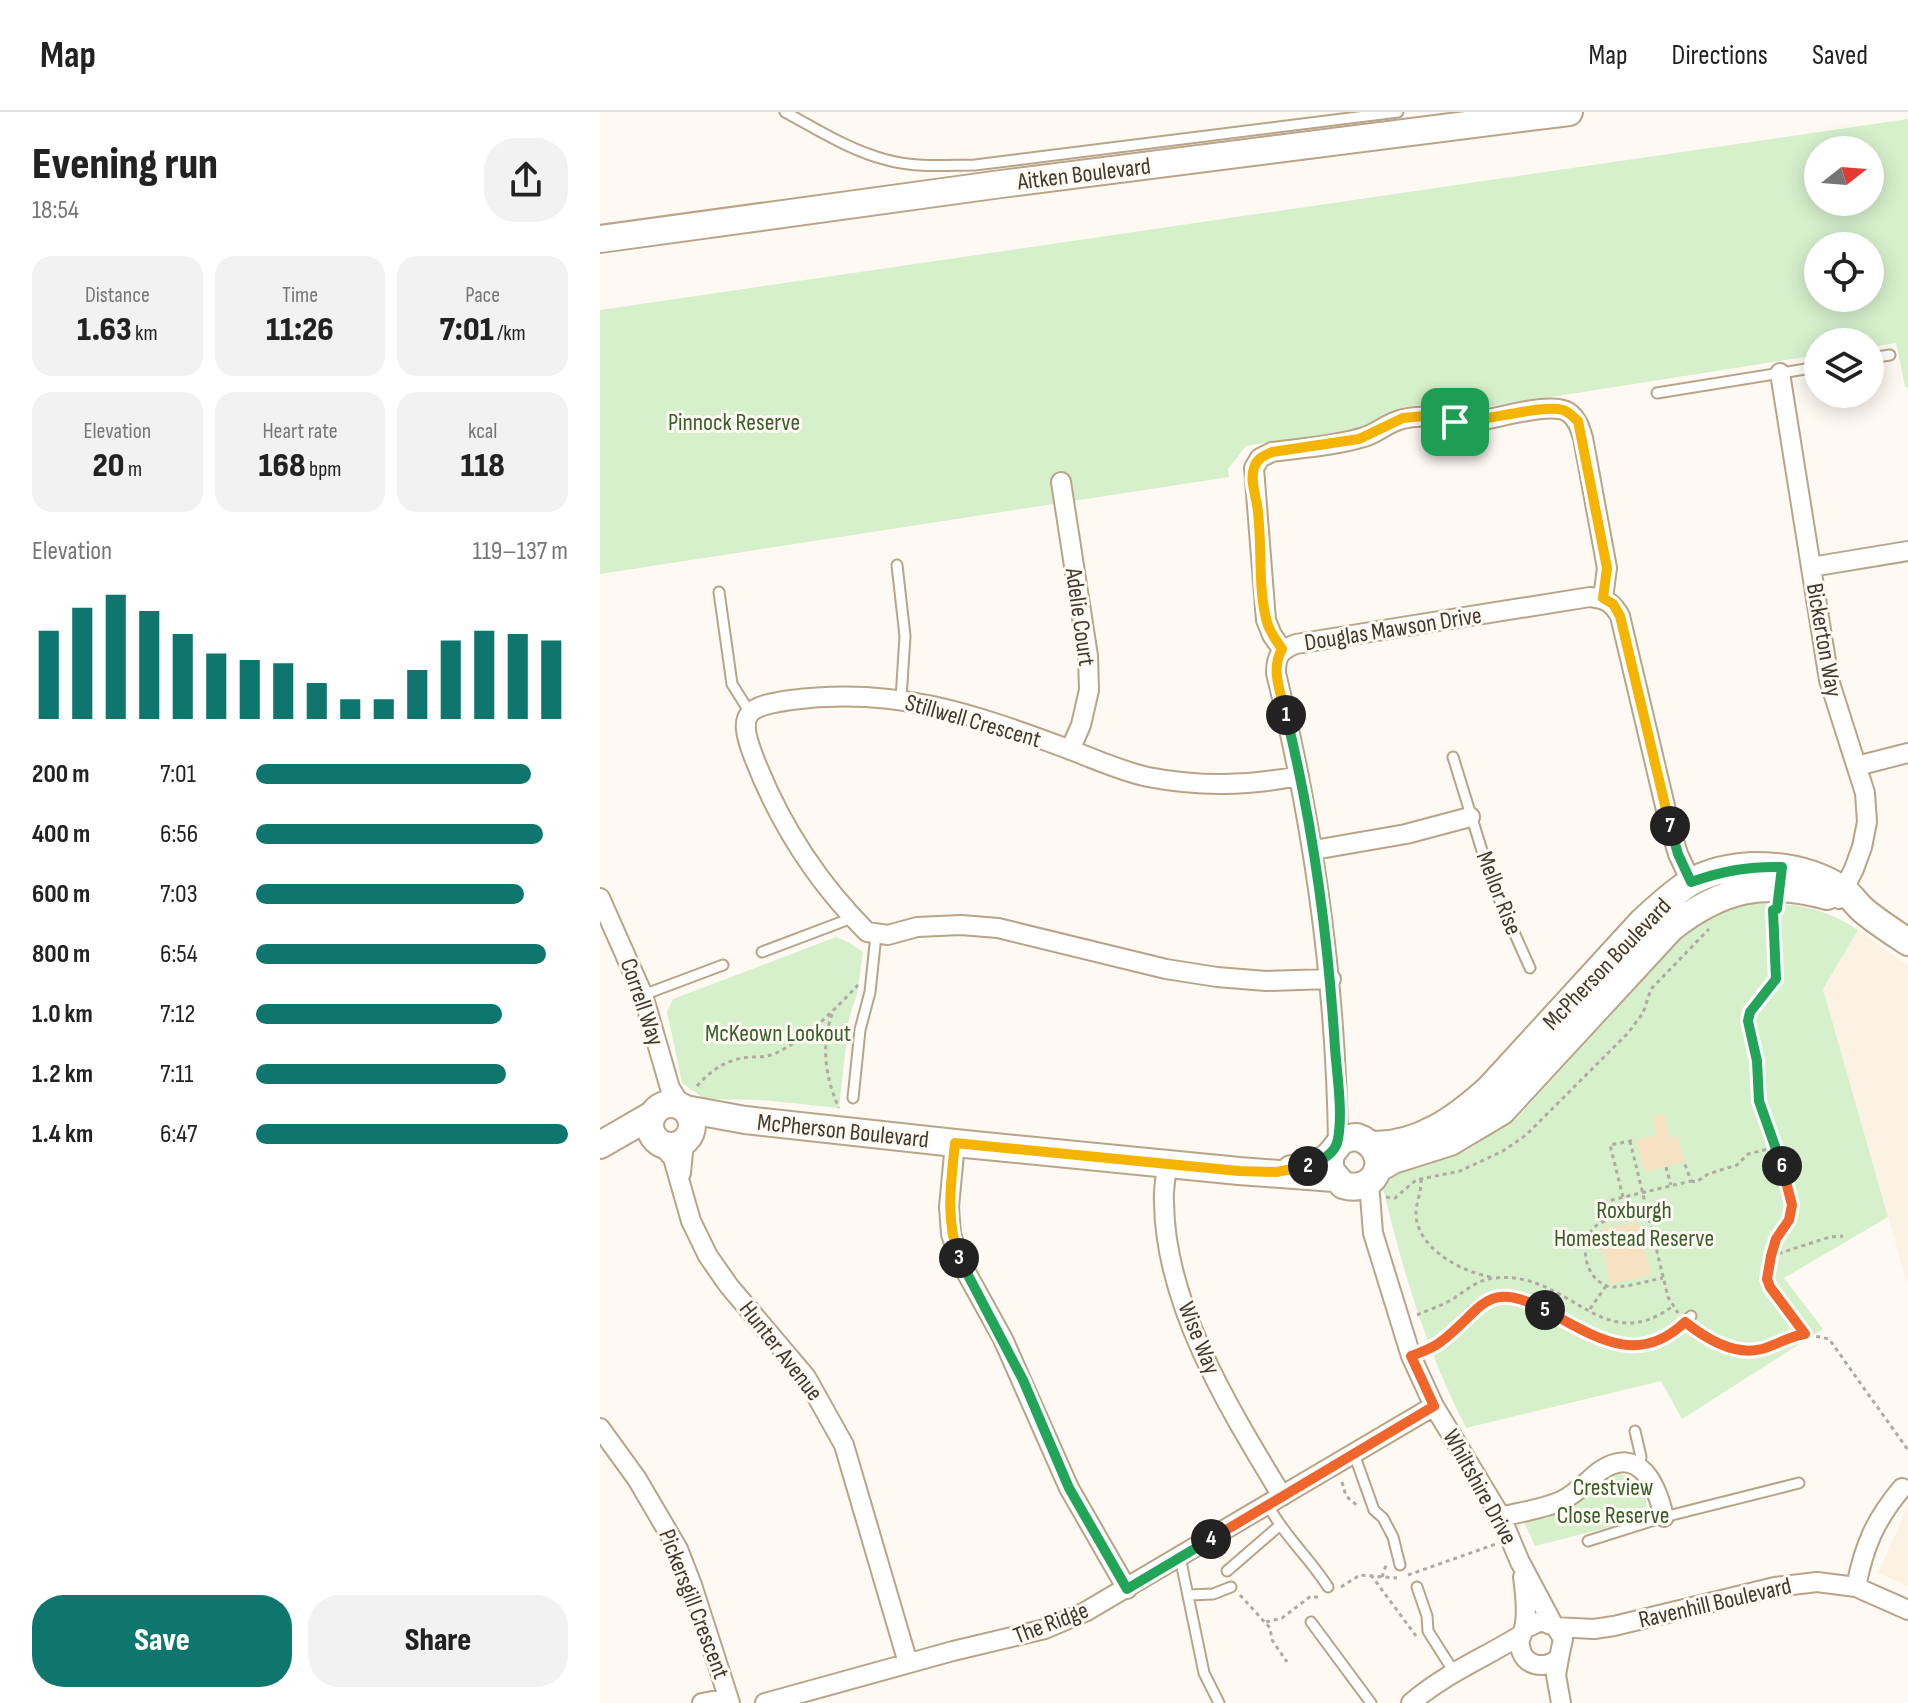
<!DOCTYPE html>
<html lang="en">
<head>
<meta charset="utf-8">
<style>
  :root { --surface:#fff; --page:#f2f2f2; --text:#222; --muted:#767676; --line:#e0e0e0; --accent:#0f766e }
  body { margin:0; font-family:"Sofia Sans Condensed",sans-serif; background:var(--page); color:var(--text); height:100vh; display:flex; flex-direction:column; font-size:30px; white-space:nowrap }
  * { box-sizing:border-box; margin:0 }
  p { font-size:26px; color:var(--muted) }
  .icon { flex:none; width:44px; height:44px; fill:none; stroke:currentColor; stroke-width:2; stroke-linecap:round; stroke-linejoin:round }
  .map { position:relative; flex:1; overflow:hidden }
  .sheet { display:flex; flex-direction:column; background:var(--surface); width:600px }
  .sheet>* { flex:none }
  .needle { width:52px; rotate:73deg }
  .fabs { position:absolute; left:1204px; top:24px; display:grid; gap:16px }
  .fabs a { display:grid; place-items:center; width:80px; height:80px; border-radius:50%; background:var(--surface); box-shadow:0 4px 20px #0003; font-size:40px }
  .pin { position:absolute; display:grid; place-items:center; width:68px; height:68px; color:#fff; margin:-34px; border-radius:16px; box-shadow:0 4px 12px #0006 }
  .km { position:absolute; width:40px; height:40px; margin:-20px; border-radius:50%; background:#222; color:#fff; font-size:22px; line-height:40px; text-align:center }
  .round { display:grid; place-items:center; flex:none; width:84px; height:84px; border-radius:32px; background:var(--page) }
  .summary { display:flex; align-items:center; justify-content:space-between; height:136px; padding:0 32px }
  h1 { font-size:44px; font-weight:800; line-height:60px }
  .metrics { display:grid; grid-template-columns:repeat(3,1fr); gap:12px; height:136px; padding:8px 32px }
  .metrics div { display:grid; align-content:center; border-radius:20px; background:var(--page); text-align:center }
  .metrics b { font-size:34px; font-weight:800 }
  .metrics small { font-size:22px; font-weight:400 }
  .metrics p { font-size:22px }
  .chart { height:224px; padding:16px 32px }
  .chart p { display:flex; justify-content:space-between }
  .chart svg { width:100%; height:144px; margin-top:8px; stroke:var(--accent); stroke-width:6 }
  .primary-button { display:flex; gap:16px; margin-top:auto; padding:16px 32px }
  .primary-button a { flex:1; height:92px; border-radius:32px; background:var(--accent); color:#fff; font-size:32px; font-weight:800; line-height:92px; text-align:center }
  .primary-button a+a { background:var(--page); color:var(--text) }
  ul { padding:0 32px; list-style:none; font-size:26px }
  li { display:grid; grid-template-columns:128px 96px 1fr; align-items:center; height:60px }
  li i { height:20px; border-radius:10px; background:var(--accent) }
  header { display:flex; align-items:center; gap:48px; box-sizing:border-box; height:112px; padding:0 40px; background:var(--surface); border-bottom:2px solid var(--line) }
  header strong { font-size:38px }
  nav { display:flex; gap:44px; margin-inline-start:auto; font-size:28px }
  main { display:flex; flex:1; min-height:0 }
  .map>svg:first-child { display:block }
</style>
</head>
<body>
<header>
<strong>Map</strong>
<nav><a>Map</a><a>Directions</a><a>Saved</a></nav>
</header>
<main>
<section class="sheet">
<div class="summary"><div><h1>Evening run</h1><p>18:54</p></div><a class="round"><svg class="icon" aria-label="share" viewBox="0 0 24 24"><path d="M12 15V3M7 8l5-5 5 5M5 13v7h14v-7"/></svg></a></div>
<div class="metrics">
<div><p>Distance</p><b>1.63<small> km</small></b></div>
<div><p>Time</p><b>11:26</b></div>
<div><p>Pace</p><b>7:01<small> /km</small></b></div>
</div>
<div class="metrics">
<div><p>Elevation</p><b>20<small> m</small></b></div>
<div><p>Heart rate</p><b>168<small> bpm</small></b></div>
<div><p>kcal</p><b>118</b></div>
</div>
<div class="chart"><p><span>Elevation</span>119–137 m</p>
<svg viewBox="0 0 160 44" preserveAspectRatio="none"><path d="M5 44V17M15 44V10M25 44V6M35 44V11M45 44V18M55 44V24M65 44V26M75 44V27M85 44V33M95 44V38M105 44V38M115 44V29M125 44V20M135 44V17M145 44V18M155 44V20"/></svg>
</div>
<ul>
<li><b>200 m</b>7:01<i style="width:88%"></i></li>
<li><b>400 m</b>6:56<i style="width:92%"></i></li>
<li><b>600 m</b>7:03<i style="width:86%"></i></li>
<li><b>800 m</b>6:54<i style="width:93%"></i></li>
<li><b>1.0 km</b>7:12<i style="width:79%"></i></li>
<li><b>1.2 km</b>7:11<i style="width:80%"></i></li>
<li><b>1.4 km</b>6:47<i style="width:100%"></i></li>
</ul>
<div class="primary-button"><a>Save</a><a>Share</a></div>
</section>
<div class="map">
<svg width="1308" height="1591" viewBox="0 0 1308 1591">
  <rect width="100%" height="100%" fill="#fef9f3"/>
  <path fill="#fcf2e3" d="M1258,818l50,36v320l-85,-297z
    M1308,1394v80l-30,-13z"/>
  <path fill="#d6f0cc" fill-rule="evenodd" d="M1308,7v269l-3,-2 -9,-43 -26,4v-5h-52v13l-344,54c-21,1 -41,-5 -61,-3 -20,2 -33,16 -51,21 -38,9 -78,13 -116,19l-18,23 1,8 -629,97v-264zM1218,38h52v52h-52zM1218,134h52v52h-52z
    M1149,791c42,0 73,3 109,27l-35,59 65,228 -104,61 39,51 -141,90 -21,-38 -195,47c-40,-79 -62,-153 -83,-239l11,-14 72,-24 51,-33 168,-184 29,-18z
    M236,825l12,5 15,10 -6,42 -8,24 -10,90 -78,-8 -56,-1 -23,-16 -15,-71 6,-13z
    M1018,1361c21,6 37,26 24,46l-107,27 -11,-24 34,-11 50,-37z"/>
  <path fill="#f6e1c3" d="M1064,1002l6,24 8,-2 6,26 -40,10 -8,-32 20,-5 -4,-18z
    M1039,1110l12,53 -41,9 -7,-34 -3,1 -3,-14 6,-1 -1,-8z"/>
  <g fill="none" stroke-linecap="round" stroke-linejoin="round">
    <g stroke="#b8a488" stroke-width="13">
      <path id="lane" d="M185,0c33,18 66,39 102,48 29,8 59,5 88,5l423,-53
        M1270,246l20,-3
        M1057,281l161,-26
        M297,453l8,71 -4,63
        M119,480l13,92 17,27
        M853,645l39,126 38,85
        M162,840l90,-34
        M43,883l80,-30
        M253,986l7,-68 10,-38 6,-57
        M811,1244c10,-4 19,-7 28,-13 19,-13 33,-41 57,-45 20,-4 35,4 52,13 52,29 93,57 143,5
        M1035,1319l6,26 -2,10
        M754,1342l20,56 9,8 10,19 7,28
        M668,1393c16,31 42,53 60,82
        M988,1429l76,-24 135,-34
        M580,1445l24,116 15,30
        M627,1459l52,-45
        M817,1475l10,29 1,15 26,41
        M589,1483l24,-1 18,-7
        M711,1510l60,81"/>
    </g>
    <g stroke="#b8a488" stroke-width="22">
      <path id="street" d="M1180,261l49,307 36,113 2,29 -5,25 -8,22 -15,30
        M461,370l27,174 1,34 -8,35 -11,25
        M1211,455l97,-16
        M682,537l-10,-14 -6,-15 -12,-152 6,-10 12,-6c30,-4 63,-6 92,-15 14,-4 24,-15 39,-18 25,-7 48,5 73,2 21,-2 74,-20 92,-9 9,6 12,16 15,26l24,130 -4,30
        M1257,654l51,-13
        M699,664c-52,10 -99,11 -151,1 -28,-6 -53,-18 -80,-28 -94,-35 -174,-63 -277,-49 -42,6 -55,11 -38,55 25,66 64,127 114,177l21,3 29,-8 44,-2 37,3 168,41 51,8 49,4 65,-2
        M714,738l92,-16 64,-17
        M0,786l43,97 27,93 11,18
        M60,1031l13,15 18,63 17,35 21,30 77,91 38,68 64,218
        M355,1031l-6,64 2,27 10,29 42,76 66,149 58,101
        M738,1031c-2,-160 -24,-315 -62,-470 0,-17 4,-23 20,-29l294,-47c16,2 22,5 30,19l50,211 8,27 13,28
        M567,1053c-1,12 -4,25 -3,37 1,104 66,208 118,294
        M81,1061l3,-31
        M769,1071l4,50 38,123 23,50 67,111 19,45 33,62
        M0,1316l37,51 41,70 14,36 38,118
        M901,1405c19,-5 42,-8 60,-16 15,-7 26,-20 39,-30 40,-27 57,15 64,46
        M923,1465c2,15 5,36 1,51 -1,7 -6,11 -4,18 3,21 25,24 39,12l4,-19 -7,-12 -15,-6 -17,8
        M1256,1475c8,-41 19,-67 46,-99
        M956,1515l38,2 20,-3 161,-39 42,-5 39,5 52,23
        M959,1546l-3,17 5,28
        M102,1591l26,-5
        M165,1591l188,-52 92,-22 40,-17 349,-206
        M811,1591c33,-29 73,-45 110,-68"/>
    </g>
    <g stroke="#b8a488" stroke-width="30">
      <path id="secondary" d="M0,127l401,-55 568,-72
        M50 1013a21 21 0 1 1 42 0a21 21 0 1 1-42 0Z
        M85,997l60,11 210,23 284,28 95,7
        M0,1033l52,-30
        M772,1033c47,1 85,-27 118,-57l152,-166c15,-14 30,-28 47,-39 44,-25 110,-22 153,6 8,5 14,15 21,21 14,12 30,22 45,32
        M691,1057c13,-2 30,-5 39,-14 11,-12 8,-16 27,-18 36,12 23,59 -14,48l-13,-15v-15
        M778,1057l15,-9 57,-18 52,-31 169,-183c51,-40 93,-49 156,-32"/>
    </g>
    <path stroke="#b0aaa2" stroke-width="3" stroke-dasharray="4 4" stroke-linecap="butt" d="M1175,797l-2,1 3,69 -26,33 -2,9 10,48 1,32 17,46 16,58 -3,15 -13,19 -5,17 -4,23 3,8 35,47
      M232,902c-11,32 -7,63 7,94
      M97,974c15,-17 32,-28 54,-29 10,0 16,0 25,-4 32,-15 58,-43 82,-68
      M1030,1029l38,156 10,16
      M1066,1055l5,18
      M821,1067c1,13 -6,25 -5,38 4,33 46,55 75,60
      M1091,1069l5,1 12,-8 29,-9 11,-11 28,-7
      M786,1085l9,1 21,-18 44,-9 43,-20 23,-16 102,-102 15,-20 8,-24 58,-60
      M1023,1085l-13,-52 26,-5
      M1003,1090l88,-21 -7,-19
      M1005,1109c-29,9 -24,56 2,65 11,4 44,-6 56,-8
      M1171,1144l59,-19 13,-1
      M990,1197l16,-23
      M817,1203c11,-5 24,-9 34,-15 15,-9 26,-21 44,-22 74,-8 107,81 178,28
      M1095,1218c16,13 45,24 66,19 32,-7 32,-19 68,-10l79,111
      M742,1370l4,14 13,11
      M771,1463l45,61
      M808,1463l88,-31
      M782,1465l5,-15
      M741,1475l19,-12 37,3
      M640,1483l30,33 2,12 15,22
      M666,1510l16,-4 29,-22 10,2"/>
    <use href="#lane" stroke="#fff" stroke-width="9"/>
    <use href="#street" stroke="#fff" stroke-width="18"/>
    <use href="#secondary" stroke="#fff" stroke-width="26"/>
  </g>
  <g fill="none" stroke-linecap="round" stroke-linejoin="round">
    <g stroke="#fff" stroke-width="16">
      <path id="split-1" d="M686,603c-5,-22 -16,-45 -4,-66 -6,-9 -12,-16 -15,-27 -10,-35 -4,-80 -10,-117 -2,-12 -7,-26 -3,-37 3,-10 10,-12 18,-16l87,-13 44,-21 21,-2 31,6"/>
    </g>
    <g stroke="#fff" stroke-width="16">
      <path id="split-2" d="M686,603c27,109 42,221 49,333 2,27 8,64 3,91 -2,15 -18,22 -30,27"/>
    </g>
    <g stroke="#fff" stroke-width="16">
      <path id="split-3" d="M359,1146c-14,-40 -8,-74 -4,-115l284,28 37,1 32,-6"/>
    </g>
    <g stroke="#fff" stroke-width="16">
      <path id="split-4" d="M359,1146l64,122 46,108 58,101 84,-50"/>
    </g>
    <g stroke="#fff" stroke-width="16">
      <path id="split-5" d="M611,1427l223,-133 -23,-50c10,-4 20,-7 28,-13 43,-31 45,-66 106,-33"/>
    </g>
    <g stroke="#fff" stroke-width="16">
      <path id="split-6" d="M945,1198c49,26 92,58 140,12 20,16 50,34 77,27 15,-4 27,-13 43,-15l-35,-47 -3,-8 4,-23 5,-17 13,-19 3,-15 -10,-39"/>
    </g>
    <g stroke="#fff" stroke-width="16">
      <path id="split-7" d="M1070,714l8,28 13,28c32,-11 58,-16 91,-15l-5,42 -4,1 3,69 -26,33 -2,9 9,40 2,40 23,65"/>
    </g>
    <g stroke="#fff" stroke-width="16">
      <path id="split-8" d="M855,310c27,0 88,-18 108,-12 6,2 10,7 15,11l29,147 -4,30 10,6 7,12 50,210"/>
    </g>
    <use href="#split-1" stroke="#f5b400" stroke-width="10"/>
    <use href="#split-2" stroke="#22a559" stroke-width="10"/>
    <use href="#split-3" stroke="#f5b400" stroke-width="10"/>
    <use href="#split-4" stroke="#22a559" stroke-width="10"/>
    <use href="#split-5" stroke="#f0652b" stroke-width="10"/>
    <use href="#split-6" stroke="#f0652b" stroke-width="10"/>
    <use href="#split-7" stroke="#22a559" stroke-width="10"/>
    <use href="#split-8" stroke="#f5b400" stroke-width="10"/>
  </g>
  <g text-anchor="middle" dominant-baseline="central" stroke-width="6" stroke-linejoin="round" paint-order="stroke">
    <g font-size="24" fill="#42392e" stroke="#fef9f3">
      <text transform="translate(484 62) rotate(-7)">Aitken Boulevard</text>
      <text transform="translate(480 505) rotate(82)">Adelie Court</text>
      <text transform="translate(793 517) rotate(-9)">Douglas Mawson Drive</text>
      <text transform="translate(1224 528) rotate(80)">Bickerton Way</text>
      <text transform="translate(373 609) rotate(16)">Stillwell Crescent</text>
      <text transform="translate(899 781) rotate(69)">Mellor Rise</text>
      <text transform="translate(1007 852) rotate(-46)">McPherson Boulevard</text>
      <text transform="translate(42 890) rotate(71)">Correll Way</text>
      <text transform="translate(243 1019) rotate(6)">McPherson Boulevard</text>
      <text transform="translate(599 1226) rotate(68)">Wise Way</text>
      <text transform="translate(181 1239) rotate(52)">Hunter Avenue</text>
      <text transform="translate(880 1375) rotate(61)">Whiltshire Drive</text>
      <text transform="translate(1115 1491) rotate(-13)">Ravenhill Boulevard</text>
      <text transform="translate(94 1492) rotate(69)">Pickersgill Crescent</text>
      <text transform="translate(451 1511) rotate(-21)">The Ridge</text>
    </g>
    <g font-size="24" fill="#395d2a" stroke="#fef9f3">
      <text x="134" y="310">Pinnock Reserve</text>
      <text x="178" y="921">McKeown Lookout</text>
      <text x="1034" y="1098">Roxburgh<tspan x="1034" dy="28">Homestead Reserve</tspan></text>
      <text x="1013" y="1375">Crestview<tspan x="1013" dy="28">Close Reserve</tspan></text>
    </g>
  </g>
</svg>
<div class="fabs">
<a><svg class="needle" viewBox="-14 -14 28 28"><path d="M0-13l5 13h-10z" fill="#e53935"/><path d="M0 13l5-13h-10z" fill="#767676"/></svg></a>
<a><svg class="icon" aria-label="locate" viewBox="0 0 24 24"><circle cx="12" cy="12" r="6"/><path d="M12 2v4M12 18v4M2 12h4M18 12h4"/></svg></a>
<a><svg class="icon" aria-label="layers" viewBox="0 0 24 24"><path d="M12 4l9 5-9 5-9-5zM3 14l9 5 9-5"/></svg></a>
</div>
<div class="pin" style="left:855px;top:310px;background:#1e9e55"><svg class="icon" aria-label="arrive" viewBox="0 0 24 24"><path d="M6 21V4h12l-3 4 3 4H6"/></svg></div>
<b class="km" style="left:686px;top:603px">1</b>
<b class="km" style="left:708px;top:1054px">2</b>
<b class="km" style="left:359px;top:1146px">3</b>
<b class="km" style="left:611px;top:1427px">4</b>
<b class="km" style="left:945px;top:1198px">5</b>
<b class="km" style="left:1182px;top:1054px">6</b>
<b class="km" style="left:1070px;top:714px">7</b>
</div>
</main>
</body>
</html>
